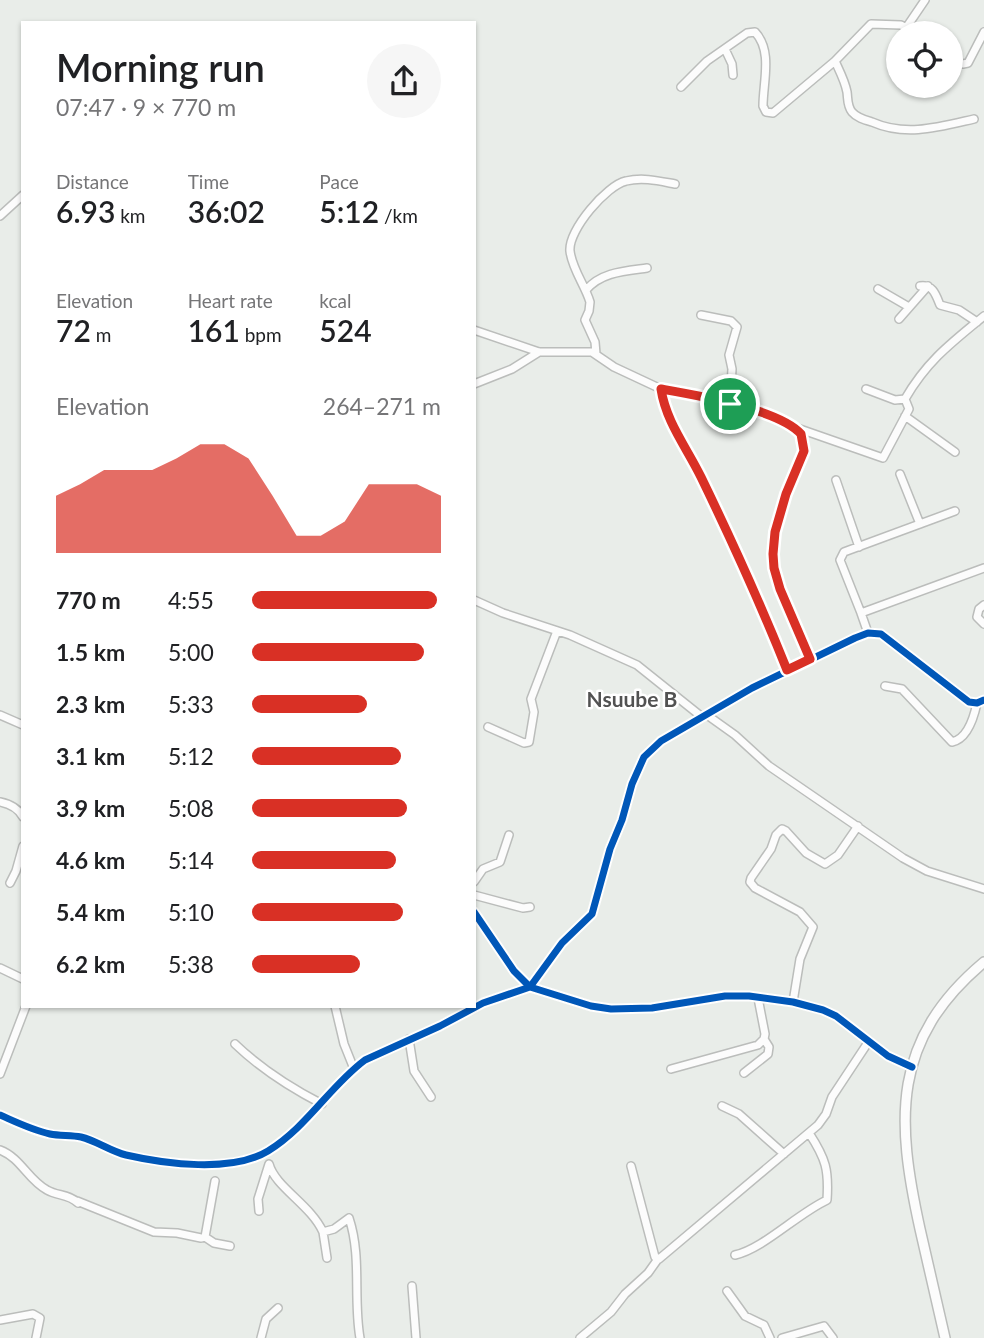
<!DOCTYPE html>
<html lang="en">
<head>
<meta charset="utf-8">
<style>
  :root { --surface:#fff; --page:#f6f6f6; --text:#202124; --muted:#757577; --accent:#d93025 }
  body { margin:0; font-family:Lato,sans-serif; background:var(--page); color:var(--text); height:100vh; display:flex; flex-direction:column; font-size:26px; white-space:nowrap }
  * { box-sizing:border-box; margin:0 }
  p { font-size:23px; color:var(--muted) }
  .icon { flex:none; width:38px; height:38px; fill:none; stroke:currentColor; stroke-width:2; stroke-linecap:round; stroke-linejoin:round }
  .map { position:relative; flex:1; overflow:hidden }
  .drawer { position:absolute; left:21px; top:21px; width:455px; height:987px; display:flex; flex-direction:column; background:var(--surface); border-radius:0px; box-shadow:0 2px 5px #0004 }
  .drawer>* { flex:none }
  .tools { position:absolute; left:886px; top:21px; display:grid; gap:14px }
  .tools a { display:grid; place-items:center; width:77px; height:77px; border-radius:50%; background:var(--surface); box-shadow:0 2px 5px #0004; font-size:35px }
  .pin { position:absolute; display:grid; place-items:center; width:60px; height:60px; color:#fff; margin:-30px; border:4px solid #fff; border-radius:50%; box-shadow:0 2px 7px #0007 }
  .round { display:grid; place-items:center; flex:none; width:74px; height:74px; border-radius:37px; background:var(--page) }
  .overview { display:flex; align-items:center; justify-content:space-between; height:119px; padding:0 35px }
  h1 { font-size:38px; font-weight:600; line-height:52px }
  .stats { display:grid; grid-template-columns:repeat(3,1fr); gap:10px; height:119px; padding:7px 35px }
  .stats div { display:grid; align-content:center }
  .stats b { font-size:30px; font-weight:600 }
  .stats small { font-size:19px; font-weight:400 }
  .stats p { font-size:19px }
  .chart { height:196px; padding:14px 35px }
  .chart p { display:flex; justify-content:space-between }
  .chart svg { width:100%; height:126px; margin-top:7px; fill:var(--accent); opacity:.7 }
  ul { padding:0 35px; list-style:none; font-size:23px }
  li { display:grid; grid-template-columns:112px 84px 1fr; align-items:center; height:52px }
  li i { height:18px; border-radius:9px; background:var(--accent) }
  .map>svg:first-child { display:block }
</style>
</head>
<body>
<div class="map">
<svg width="984" height="1338" viewBox="0 0 984 1338">
  <rect width="100%" height="100%" fill="#e9ede9"/>
  <g fill="none" stroke-linecap="round" stroke-linejoin="round">
    <g stroke="#bbbdbb" stroke-width="10">
      <path id="minor" d="M725,49l7,15 1,11
        M950,60l13,4 5,-1 16,-31
        M835,61c4,9 10,20 12,31 1,7 0,14 5,20 5,6 13,8 20,10 34,15 67,5 102,-3
        M681,87l26,-26 40,-28 8,-1c18,19 8,50 8,74l3,6 7,1 62,-52 36,-37 30,1 5,3 19,-28
        M0,216l23,-21
        M920,286c13,-2 16,9 20,19l19,5 18,12
        M878,289l31,18
        M586,290c15,-18 39,-19 61,-22
        M701,315l30,6 6,6 -8,28 3,14 -2,35
        M899,319l29,-33
        M474,330l65,22h53l22,15 47,22 87,20 39,13 9,6 5,6 3,17 -18,43 -11,38 -1,35 6,22 30,70
        M596,354l-1,-12 -10,-22 4,-9 1,-9c-5,-17 -18,-33 -20,-51 -2,-21 37,-66 56,-70 17,-4 33,0 49,3
        M474,384l38,-15 27,-17
        M661,389c6,35 28,62 42,93 30,63 58,124 84,188
        M866,389l29,11 10,-1
        M905,399c22,-38 46,-56 79,-83
        M905,416l50,36
        M797,428l86,30 26,-49 -4,-10
        M900,474l20,50
        M836,480l23,67
        M474,600l29,13 67,22 67,30 65,52
        M984,605l-5,4 -2,8 7,7
        M861,613l-21,-53 4,-8 111,-41
        M868,633l-7,-20 123,-45
        M885,686l17,3 50,53c15,-3 22,-25 25,-39
        M0,715l23,10
        M707,715l28,20 34,31 134,92 24,13 57,18
        M488,727l36,16 5,-1 5,-30 -3,-13 26,-68
        M0,802c10,2 18,6 23,15
        M474,882l9,-13 17,-7 9,-27
        M10,883l6,-12 7,-25
        M474,895l49,13 7,-1
        M474,912l40,59 16,16 32,-44 30,-29 18,-65 12,-29 10,-36 12,-27 17,-16 91,-53 103,-50 13,-5 13,1 88,68 8,1 7,-3
        M0,968l23,11
        M793,1002l7,-43 13,-32 -13,-15 -45,-24 -5,-6 1,-4 20,-29 5,-14 6,-6 4,2 20,22 19,11 13,-9 20,-29
        M335,1006l9,38 10,25
        M409,1039l5,32 17,26
        M235,1044c25,24 56,44 87,60
        M671,1069l87,-24 6,-6 1,-5 -7,-36
        M744,1073l24,-19 1,-7 -5,-8
        M0,1074l26,-68
        M722,1106l17,8 45,40
        M0,1115c16,7 32,15 50,19 10,2 21,1 31,3 16,4 29,14 45,18 39,9 106,18 142,-4 39,-24 62,-65 97,-91l75,-34 43,-23 47,-16 61,19 20,3 41,-1 73,-12h24l44,6 30,8 13,6 52,40 24,11
        M0,1150c21,8 28,30 47,40 10,6 22,4 31,13
        M631,1166l24,91 4,2 159,-134 8,-11 6,-17 37,-56
        M77,1201l77,31 23,1 24,5 4,-1 10,-56
        M259,1211l-1,-12 11,-35c6,23 42,41 54,68
        M205,1237l9,6 16,3
        M735,1255c28,-6 62,-41 92,-55 2,-30 -1,-41 -18,-67
        M327,1258l-4,-26 11,-3 15,-11c13,39 4,80 11,120
        M412,1286l4,52
        M727,1291l18,25 19,9 6,13
        M0,1320l33,-6 7,4 -4,20
        M261,1338l5,-19 12,-11
        M580,1338l31,-26 14,-18 23,-21 10,-14
        M782,1338l42,-12 9,12"/>
    </g>
    <g stroke="#bbbdbb" stroke-width="12">
      <path id="tertiary" d="M945,1338c-8,-36 -17,-73 -25,-109 -24,-109 -29,-189 64,-267"/>
    </g>
    <use href="#minor" stroke="#fcfcfc" stroke-width="7"/>
    <use href="#tertiary" stroke="#fcfcfc" stroke-width="9"/>
    <g stroke="#fff" stroke-width="11">
      <path id="cycleway" d="M474,912l40,59 16,16 32,-44 30,-29 18,-65 12,-29 10,-36 12,-27 17,-16 91,-53 103,-50 13,-5 13,1 88,68 8,1 7,-3
        M0,1115c16,7 32,15 50,19 10,2 21,1 31,3 16,4 29,14 45,18 39,9 106,18 142,-4 39,-24 62,-65 97,-91l75,-34 43,-23 47,-16 61,19 20,3 41,-1 73,-12h24l44,6 30,8 13,6 52,40 24,11"/>
    </g>
    <use href="#cycleway" stroke="#0057b8" stroke-width="7"/>
  </g>
  <g fill="none" stroke-linecap="round" stroke-linejoin="round">
    <g stroke="#fff" stroke-width="14">
      <path id="route" d="M661,389c34,6 118,20 140,45l3,17 -18,43 -11,38 -2,22 1,14 6,21 30,70 -23,11c-26,-65 -55,-129 -86,-193 -14,-29 -35,-55 -40,-88z"/>
    </g>
    <use href="#route" stroke="#d93025" stroke-width="9"/>
  </g>
  <g text-anchor="middle" dominant-baseline="central" stroke-width="5" stroke-linejoin="round" paint-order="stroke">
    <g font-size="21" font-weight="bold" fill="#525252" stroke="#fff">
      <text x="632" y="698">Nsuube B</text>
    </g>
  </g>
</svg>
<div class="tools">
<a><svg class="icon" aria-label="locate" viewBox="0 0 24 24"><circle cx="12" cy="12" r="6"/><path d="M12 2v4M12 18v4M2 12h4M18 12h4"/></svg></a>
</div>
<div class="pin" style="left:730px;top:404px;background:#1e9e55"><svg class="icon" aria-label="arrive" viewBox="0 0 24 24"><path d="M6 21V4h12l-3 4 3 4H6"/></svg></div>
<section class="drawer">
<div class="overview"><div><h1>Morning run</h1><p>07:47 · 9 × 770 m</p></div><a class="round"><svg class="icon" aria-label="share" viewBox="0 0 24 24"><path d="M12 15V3M7 8l5-5 5 5M5 13v7h14v-7"/></svg></a></div>
<div class="stats">
<div><p>Distance</p><b>6.93<small> km</small></b></div>
<div><p>Time</p><b>36:02</b></div>
<div><p>Pace</p><b>5:12<small> /km</small></b></div>
</div>
<div class="stats">
<div><p>Elevation</p><b>72<small> m</small></b></div>
<div><p>Heart rate</p><b>161<small> bpm</small></b></div>
<div><p>kcal</p><b>524</b></div>
</div>
<div class="chart"><p><span>Elevation</span>264–271 m</p>
<svg viewBox="0 0 160 44" preserveAspectRatio="none"><path d="M0 44V24L10 20L20 15L30 15L40 15L50 11L60 6L70 6L80 11L90 24L100 38L110 38L120 33L130 20L140 20L150 20L160 24V44z"/></svg>
</div>
<ul>
<li><b>770 m</b>4:55<i style="width:98%"></i></li>
<li><b>1.5 km</b>5:00<i style="width:91%"></i></li>
<li><b>2.3 km</b>5:33<i style="width:61%"></i></li>
<li><b>3.1 km</b>5:12<i style="width:79%"></i></li>
<li><b>3.9 km</b>5:08<i style="width:82%"></i></li>
<li><b>4.6 km</b>5:14<i style="width:76%"></i></li>
<li><b>5.4 km</b>5:10<i style="width:80%"></i></li>
<li><b>6.2 km</b>5:38<i style="width:57%"></i></li>
</ul>
</section>
</div>
</body>
</html>
